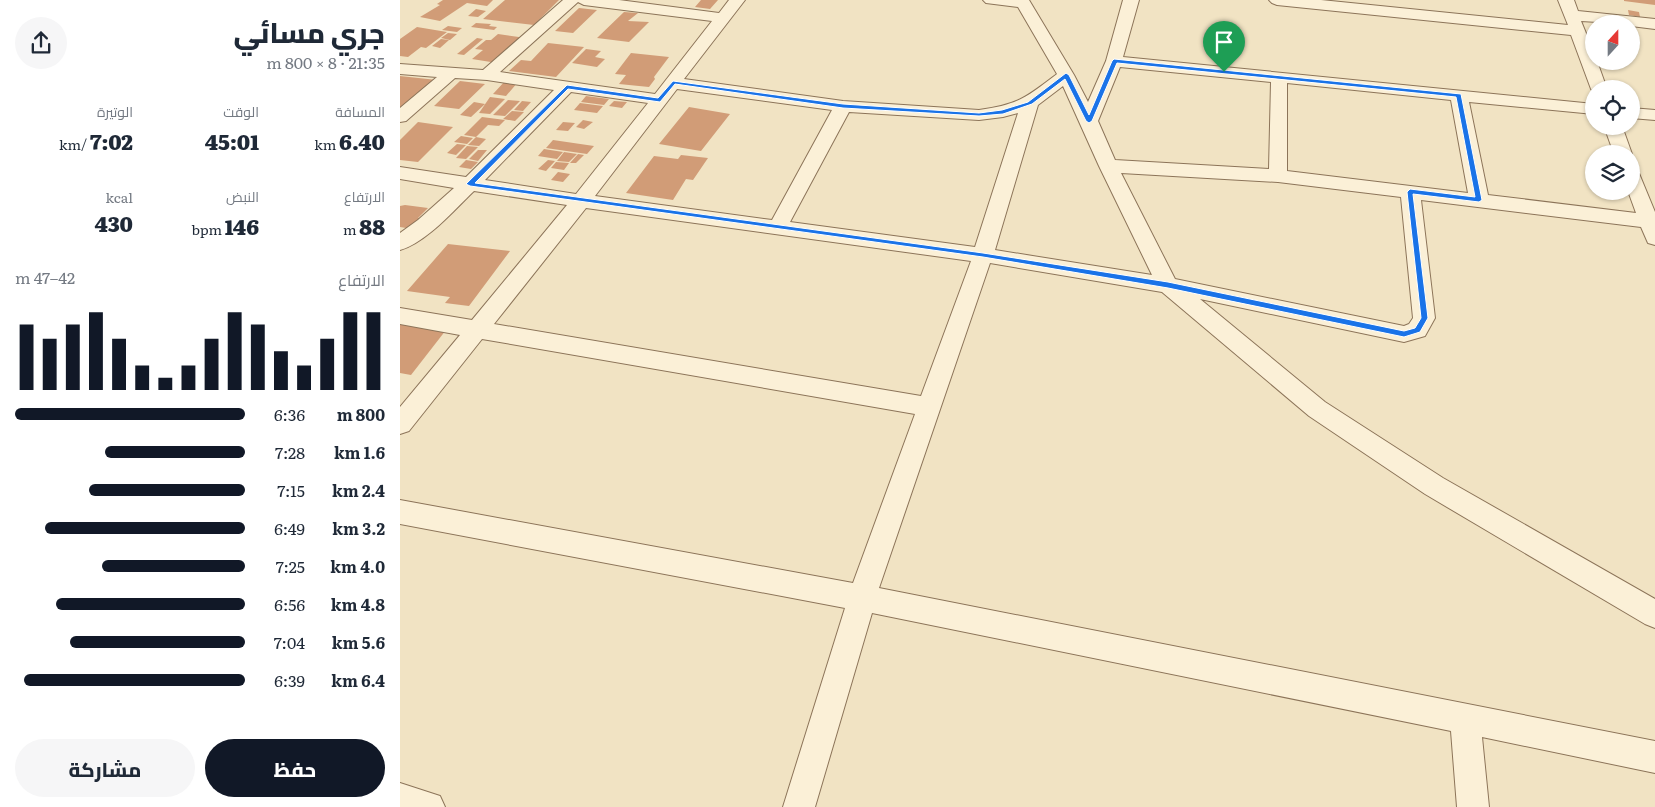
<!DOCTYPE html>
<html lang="ar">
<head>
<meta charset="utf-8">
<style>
  :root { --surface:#fff; --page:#f6f6f7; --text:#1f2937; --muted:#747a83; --accent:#111827 }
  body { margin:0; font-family:Literata,Cairo,serif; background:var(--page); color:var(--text); direction:rtl; height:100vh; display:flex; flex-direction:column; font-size:19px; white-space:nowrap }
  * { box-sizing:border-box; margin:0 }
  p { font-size:16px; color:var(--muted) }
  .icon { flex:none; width:28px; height:28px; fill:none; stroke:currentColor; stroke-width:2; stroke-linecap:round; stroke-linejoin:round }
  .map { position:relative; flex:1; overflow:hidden; direction:ltr }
  .side { display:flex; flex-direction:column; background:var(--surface); width:400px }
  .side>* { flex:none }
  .needle { width:32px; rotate:21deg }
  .buttons { position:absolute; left:1185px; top:15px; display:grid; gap:10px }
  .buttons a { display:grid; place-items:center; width:55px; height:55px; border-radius:50%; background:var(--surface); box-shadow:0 1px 4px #0004; font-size:25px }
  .pin { position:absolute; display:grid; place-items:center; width:42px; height:42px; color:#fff; margin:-51px -21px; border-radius:50% 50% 50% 0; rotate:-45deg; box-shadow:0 0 5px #0007 }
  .pin .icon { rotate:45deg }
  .round { display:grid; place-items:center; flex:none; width:52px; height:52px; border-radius:26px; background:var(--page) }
  .head { display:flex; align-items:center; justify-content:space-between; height:85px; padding:0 15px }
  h1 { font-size:28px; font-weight:800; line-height:38px }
  .figures { display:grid; grid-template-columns:repeat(3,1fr); gap:8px; height:85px; padding:5px 15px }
  .figures div { display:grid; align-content:center }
  .figures b { font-size:21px; font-weight:800 }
  .figures small { font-size:14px; font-weight:400 }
  .figures p { font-size:14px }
  .chart { height:140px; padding:10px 15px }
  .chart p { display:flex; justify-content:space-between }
  .chart svg { width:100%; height:90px; margin-top:5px; stroke:var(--accent); stroke-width:6 }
  .cta { display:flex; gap:10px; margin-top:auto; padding:10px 15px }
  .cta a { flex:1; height:58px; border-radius:30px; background:var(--accent); color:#fff; font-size:20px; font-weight:800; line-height:58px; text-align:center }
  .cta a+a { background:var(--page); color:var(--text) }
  ul { padding:0 15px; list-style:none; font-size:16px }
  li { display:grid; grid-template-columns:80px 60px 1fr; align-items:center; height:38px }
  li i { height:12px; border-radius:6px; background:var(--accent) }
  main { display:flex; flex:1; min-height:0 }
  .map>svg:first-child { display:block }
</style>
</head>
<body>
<main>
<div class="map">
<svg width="1255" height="807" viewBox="0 0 1255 807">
  <rect width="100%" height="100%" fill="#f1e3c3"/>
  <path fill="#d19c77" d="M43,0h50l-6,6 -20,-3 -27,18 -20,-4 20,-12 -3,-1z
    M105,0h54l-25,25 -51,-6z
    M301,0h17l-8,9 -15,-2z
    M1224,0h31v5l-31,-4z
    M179,8l18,2 -24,23 -18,-2z
    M76,9l10,2 -8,6 -10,-1z
    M1228,10l11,2 1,5 -11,-2z
    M224,12l14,1 -10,8 21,1 -20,20 -32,-4z
    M76,23l15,1 -2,2 8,1 -3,3 -23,-3z
    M48,26l14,2 -5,4 -15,-2z
    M17,27l30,5 -21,16 -5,-1 -13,10 -8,-1v-17z
    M48,33l9,1 -7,6 -9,-2z
    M98,34l28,4 -29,25 -25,-4 11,-9 -8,-1 11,-9h5z
    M77,38l6,1 -19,16 -7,-1z
    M41,39l8,1 -9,8 -8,-2z
    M148,43l36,4 -28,30 -47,-6 12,-11 10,1z
    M186,49l15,2 -6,6 10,2 -8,8 -25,-4z
    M231,53l38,4 -15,20 1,2 -6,8 -30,-3 7,-9 -11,-1z
    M0,76l37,4 -37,29z
    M60,81l25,3 -26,25 -25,-3z
    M105,81l13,1 -12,14 -13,-2z
    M186,96l23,3 -5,6 -23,-3z
    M90,97l15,2 -15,15 -11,-1z
    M108,100l12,1 -15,15 -12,-1z
    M122,101l9,1 -8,9 -9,-1z
    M214,101l13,1 -5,6 -13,-2z
    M74,102l11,2 -14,13 -11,-2z
    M180,103l23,3 -6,7 -23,-3z
    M289,107l41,7 -29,37 -42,-7z
    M112,111l12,1 -9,9 -12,-2z
    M82,117l23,3 -6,6 -11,-1 -12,12 -12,-2z
    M183,120l10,2 -9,7 -8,-2z
    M18,122l35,5 -35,35 -18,-2v-20z
    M163,122l12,1 -7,8 -12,-1z
    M61,136l12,2 -6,6 -13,-2z
    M76,137l10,2 -7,7 -11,-1z
    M153,140l41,6 -7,8 -41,-6z
    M57,144l9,1 -10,10 -9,-2z
    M67,146l11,1 -12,12 -10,-1z
    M144,149l19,3 -6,7 -19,-3z
    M78,150h9l-9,11 -9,-2z
    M164,152l13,2 -8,8 -12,-1z
    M178,154l6,1 -8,8h-6z
    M281,155l27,3 -15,22 -7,-1 -13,21 -47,-7 28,-37 24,3z
    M66,160l12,2 -7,7 -12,-2z
    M148,160l7,1 -9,10 -8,-2z
    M156,162l13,1 -5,7 -13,-2z
    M158,172l12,2 -7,8 -12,-2z
    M5,205l23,3 -10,10 3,1 -9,10 -12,-2v-21z
    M48,244l62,7 -41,55 -24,-3 5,-6 -43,-6z
    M0,323l46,7 -35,45 -11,-2z"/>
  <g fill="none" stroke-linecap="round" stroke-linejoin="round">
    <g stroke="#8c7459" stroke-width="2">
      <path id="street" d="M163,0h56l100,13 10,-13h16l-61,79 159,22 136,9c39,-5 48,-13 78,-36l-39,-67 -32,-4 -3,-3h46l45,75 14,27 18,-41 17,-61h16l-16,57 471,47v10l-125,-12 19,93 148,18 -8,-22h3v-22l7,2 17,41v33l-7,-2 -7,-16 -220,-27 14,118 -10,18 -21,6 -204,-43 125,103 118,76 212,121v29l-10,-4 -220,-130 -116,-78 -147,-124 -172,-29 -111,325 776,153v32l-173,-36 7,70h-32l-6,-76 -579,-118 -57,194h-32l62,-199 -445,-84v-24l453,83 62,-169 -433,-75 -73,92 -9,3v-27l60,-72 -60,-11v-16l72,12 95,-115 -93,-14c-19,18 -48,52 -74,59v-17l18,-13 36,-32 -54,-9v-12l66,10 88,-87 -67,-10 -32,-2 -49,43 -6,1v-14l37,-31 -37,-3v-10l83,6zM178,2l6,3 128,16 -57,73 -155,-22zM720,67l151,15 -2,87 -154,-9 -17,-39zM887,83l164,17 17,93 -181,-22zM663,86l36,80 53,109 -157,-25 43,-145zM277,89l155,21 -60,110 -177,-24zM171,92l77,11 -72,91 -91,-14zM449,112l130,8 24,-3 15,-4 -43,134 -185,-25zM721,173l157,9 123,15 12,121 -4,6 -5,2 -229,-47zM186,208l385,53 -50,135 -427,-72z
        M869,0h52l247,25 -10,-25h16l4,11 77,8v10l-24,-3v-2l-50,-3 13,32v8h3l10,28h-13v4l-3,-4 -20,-54 -294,-30 -5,-2z
        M1231,108l24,2v10l-24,-2z
        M1204,126h18l10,28 -1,1v-1h-17z
        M0,783l40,13 5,11h-45z"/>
    </g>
    <use href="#street" fill="#fbf0d7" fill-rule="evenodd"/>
  </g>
  <path fill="#1a73e8" stroke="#fff" fill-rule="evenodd" d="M714,59l347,35 21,106 -3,2 -66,-8 15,124 -8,14 -16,5 -236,-49 -185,-31 -513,-71 -4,-2 101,-99 91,13 15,-17 170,23 136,9 23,-3 26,-8 38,-29 3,2 20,40 23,-54zM717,63l339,34 19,100 -65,-8 -3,3 14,126 -6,10 -11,3 -236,-49 -185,-29 -508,-70 93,-94 92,13 15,-18 168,24 136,8 24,-2 29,-10 33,-25 21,42 3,2 3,-2z"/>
</svg>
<div class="buttons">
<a><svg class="needle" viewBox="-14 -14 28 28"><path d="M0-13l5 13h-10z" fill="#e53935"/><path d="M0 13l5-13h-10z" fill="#747a83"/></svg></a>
<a><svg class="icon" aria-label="locate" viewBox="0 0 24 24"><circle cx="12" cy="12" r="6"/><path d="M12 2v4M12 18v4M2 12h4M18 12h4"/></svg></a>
<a><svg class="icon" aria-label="layers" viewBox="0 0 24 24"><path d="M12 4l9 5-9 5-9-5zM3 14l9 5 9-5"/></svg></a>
</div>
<div class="pin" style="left:824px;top:72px;background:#1e9e55"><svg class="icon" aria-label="arrive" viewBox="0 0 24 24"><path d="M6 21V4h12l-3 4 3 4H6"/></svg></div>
</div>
<section class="side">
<div class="head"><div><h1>جري مسائي</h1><p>21:35 · 8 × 800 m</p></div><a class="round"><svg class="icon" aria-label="share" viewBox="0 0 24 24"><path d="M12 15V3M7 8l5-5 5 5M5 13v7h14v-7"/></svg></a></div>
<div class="figures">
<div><p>المسافة</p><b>6.40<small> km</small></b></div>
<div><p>الوقت</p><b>45:01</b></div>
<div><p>الوتيرة</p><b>7:02<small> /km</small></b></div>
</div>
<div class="figures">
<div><p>الارتفاع</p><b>88<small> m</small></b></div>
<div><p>النبض</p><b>146<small> bpm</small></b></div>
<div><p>kcal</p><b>430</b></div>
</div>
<div class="chart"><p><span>الارتفاع</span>42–47 m</p>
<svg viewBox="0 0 160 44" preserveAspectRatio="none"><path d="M5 44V12M15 44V19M25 44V12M35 44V6M45 44V19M55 44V32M65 44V38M75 44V32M85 44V19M95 44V6M105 44V12M115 44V25M125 44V32M135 44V19M145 44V6M155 44V6"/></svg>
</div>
<ul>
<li><b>800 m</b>6:36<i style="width:100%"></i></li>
<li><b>1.6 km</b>7:28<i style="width:61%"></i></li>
<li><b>2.4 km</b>7:15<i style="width:68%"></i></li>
<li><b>3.2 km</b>6:49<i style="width:87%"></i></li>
<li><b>4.0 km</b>7:25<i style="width:62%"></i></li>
<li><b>4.8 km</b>6:56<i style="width:82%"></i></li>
<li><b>5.6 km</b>7:04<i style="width:76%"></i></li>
<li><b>6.4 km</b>6:39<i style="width:96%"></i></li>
</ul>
<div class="cta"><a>حفظ</a><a>مشاركة</a></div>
</section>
</main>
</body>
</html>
